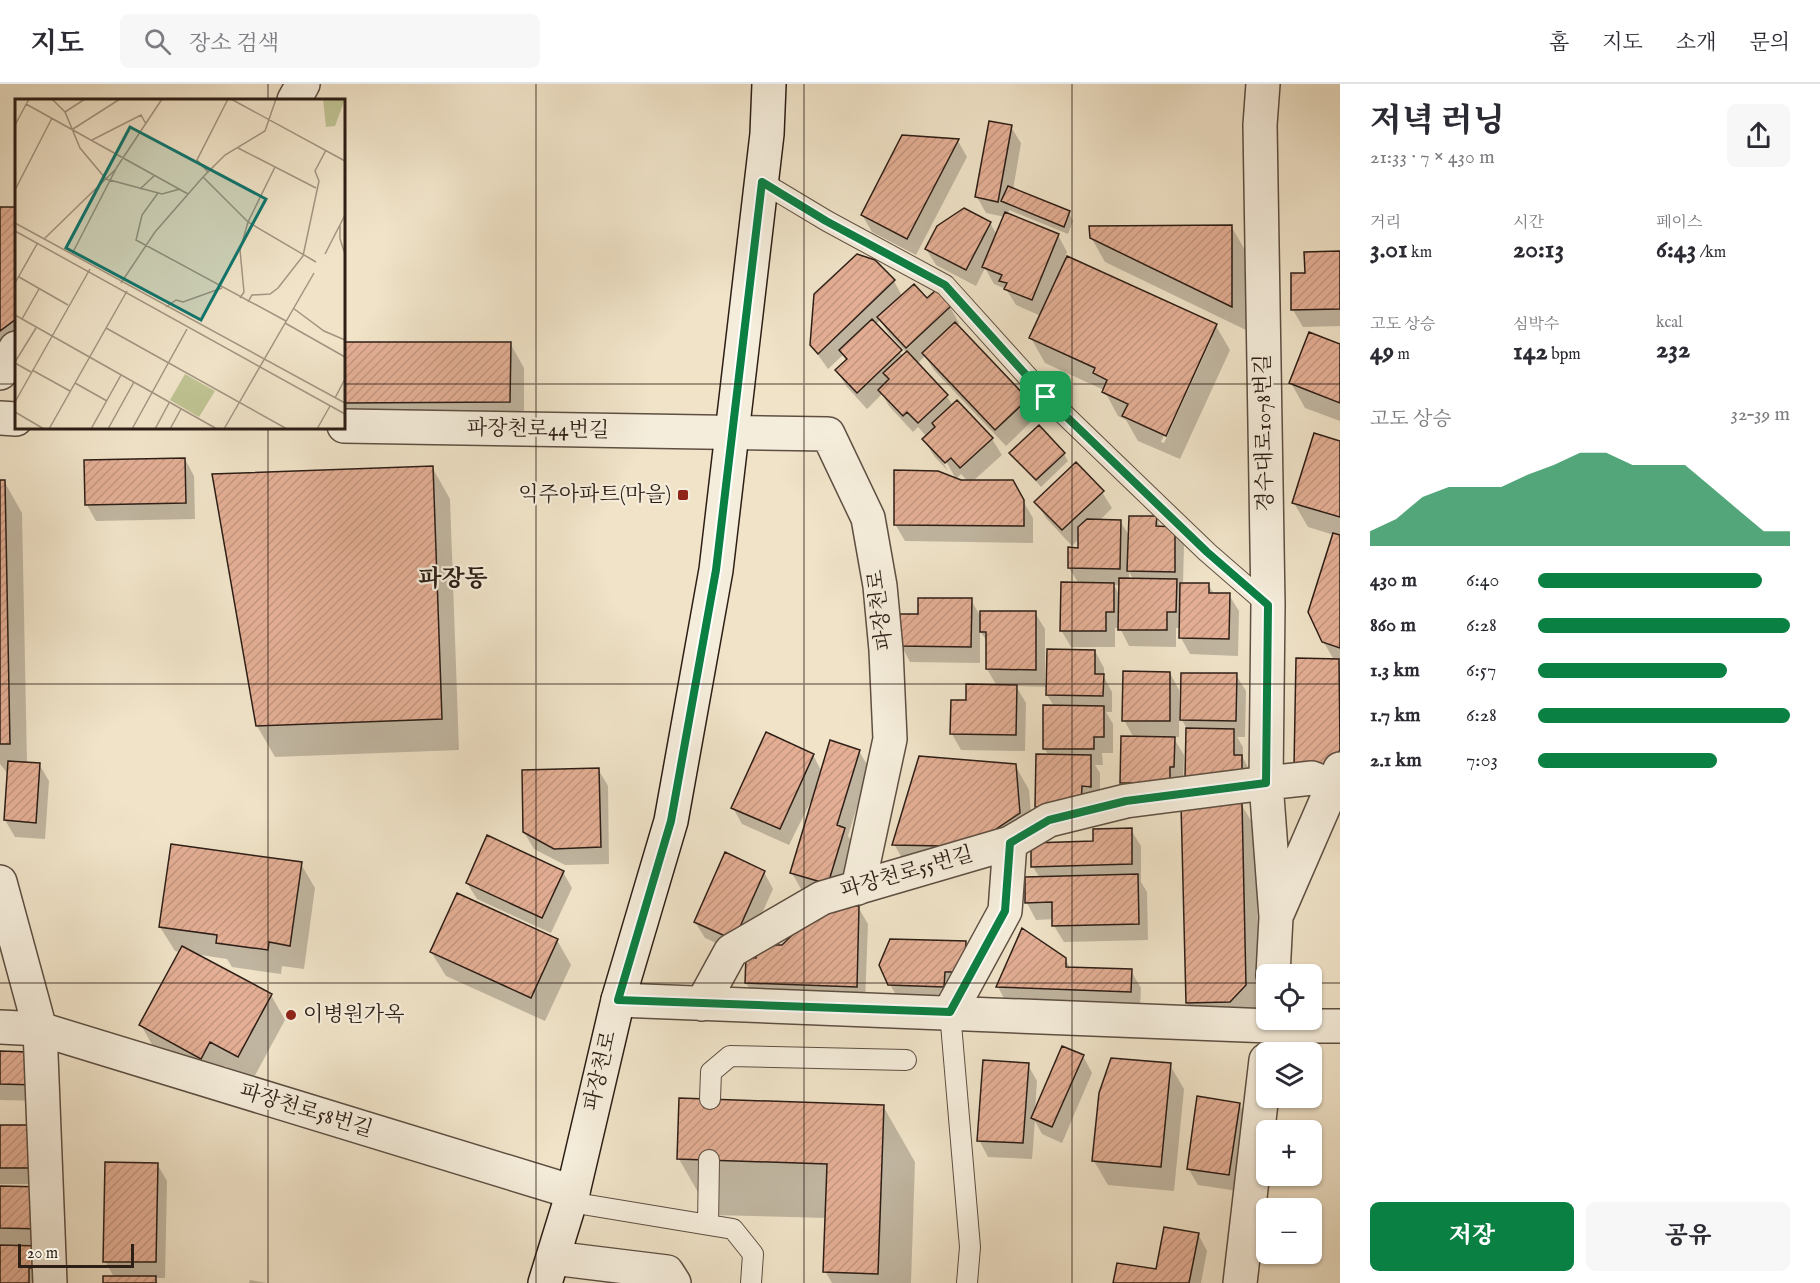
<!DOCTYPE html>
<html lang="ko">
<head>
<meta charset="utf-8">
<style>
  :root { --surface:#fff; --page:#f7f7f7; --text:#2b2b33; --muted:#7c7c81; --line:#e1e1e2; --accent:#0b8043 }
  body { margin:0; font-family:"IM FELL English","Noto Serif KR",serif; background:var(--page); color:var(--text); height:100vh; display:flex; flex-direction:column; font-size:22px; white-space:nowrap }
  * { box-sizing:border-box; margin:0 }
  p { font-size:20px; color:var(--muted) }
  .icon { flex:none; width:33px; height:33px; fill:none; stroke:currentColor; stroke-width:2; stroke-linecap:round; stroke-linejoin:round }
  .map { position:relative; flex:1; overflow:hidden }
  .side { display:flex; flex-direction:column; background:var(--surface); width:480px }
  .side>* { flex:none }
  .buttons { position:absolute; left:1256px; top:880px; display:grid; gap:12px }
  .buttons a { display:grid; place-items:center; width:66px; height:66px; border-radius:9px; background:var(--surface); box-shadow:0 2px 4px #0004; font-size:30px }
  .scale { position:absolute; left:18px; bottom:15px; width:116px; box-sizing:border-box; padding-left:6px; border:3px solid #2d1e16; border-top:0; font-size:16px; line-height:21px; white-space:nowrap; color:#2d1e16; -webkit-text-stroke:4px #f5eddb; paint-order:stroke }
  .pin { position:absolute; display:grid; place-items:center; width:51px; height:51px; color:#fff; margin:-26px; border-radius:12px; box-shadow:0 3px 9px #0006 }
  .round { display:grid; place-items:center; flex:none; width:63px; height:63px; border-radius:9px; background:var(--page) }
  .overview { display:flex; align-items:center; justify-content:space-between; height:102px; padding:0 30px }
  h1 { font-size:33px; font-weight:800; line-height:45px }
  .metrics { display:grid; grid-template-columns:repeat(3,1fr); gap:9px; height:102px; padding:6px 30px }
  .metrics div { display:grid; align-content:center }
  .metrics b { font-size:26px; font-weight:800 }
  .metrics small { font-size:16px; font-weight:400 }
  .metrics p { font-size:16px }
  .chart { height:168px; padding:12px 30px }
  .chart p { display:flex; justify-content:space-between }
  .chart svg { width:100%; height:108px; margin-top:6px; fill:var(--accent); opacity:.7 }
  .button { display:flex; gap:12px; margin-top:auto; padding:12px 30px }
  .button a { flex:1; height:69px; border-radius:9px; background:var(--accent); color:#fff; font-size:24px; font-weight:800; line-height:69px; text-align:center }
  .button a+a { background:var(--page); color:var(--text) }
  ul { padding:0 30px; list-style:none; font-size:20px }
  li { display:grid; grid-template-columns:96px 72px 1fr; align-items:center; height:45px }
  li i { height:15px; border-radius:8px; background:var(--accent) }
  header { display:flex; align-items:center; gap:36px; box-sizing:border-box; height:84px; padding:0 30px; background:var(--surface); border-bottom:2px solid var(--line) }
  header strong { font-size:28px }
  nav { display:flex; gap:33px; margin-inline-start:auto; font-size:21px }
  .search { width:420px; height:54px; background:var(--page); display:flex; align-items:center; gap:15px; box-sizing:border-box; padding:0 21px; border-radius:9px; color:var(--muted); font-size:22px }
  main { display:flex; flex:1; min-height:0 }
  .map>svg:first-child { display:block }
</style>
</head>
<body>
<header>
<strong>지도</strong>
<div class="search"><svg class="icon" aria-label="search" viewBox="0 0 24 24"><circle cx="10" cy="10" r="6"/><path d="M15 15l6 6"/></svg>장소 검색</div>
<nav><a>홈</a><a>지도</a><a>소개</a><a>문의</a></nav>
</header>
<main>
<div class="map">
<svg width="1340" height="1199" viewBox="0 0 1340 1199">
  <defs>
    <pattern id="building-hatch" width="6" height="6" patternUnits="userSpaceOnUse" patternTransform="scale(1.5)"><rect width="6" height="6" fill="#e4af95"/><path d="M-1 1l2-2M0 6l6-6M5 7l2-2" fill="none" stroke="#c49680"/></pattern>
  </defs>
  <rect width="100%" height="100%" fill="#f0e3c8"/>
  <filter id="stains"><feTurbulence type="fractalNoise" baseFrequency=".00333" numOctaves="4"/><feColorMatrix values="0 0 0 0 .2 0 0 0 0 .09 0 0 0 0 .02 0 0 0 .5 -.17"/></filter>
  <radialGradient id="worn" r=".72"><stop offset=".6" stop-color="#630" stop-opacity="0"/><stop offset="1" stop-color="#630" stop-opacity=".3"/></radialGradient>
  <path fill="#0003" fill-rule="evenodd" d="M1011,43l10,16 -8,47 56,23 4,8 -5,13 -59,-24 -1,5 50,20 9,17 -2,5 151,69 14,24 -50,109 -42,-18 -12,-21 -8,-4 -14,-26 -59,-27 -14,-25 10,-22 -25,-11 -10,-16 -12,-5 -9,-16 -9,18 -40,-21 -10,-16 64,-26 7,12 8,-18 -19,-4 -9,-16zM1209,254h3l-48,105 -3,-1z
    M958,57l9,16 -51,98 -44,-23 -10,-17z
    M16,124v144l-16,12v-155z
    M1231,142l14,24 1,80 -141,-68 -14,-25z
    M1340,169v73l-37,1 -10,-17 14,-36z
    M875,177l19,20 8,15 48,11 9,16 -3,3 70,74 10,17 -30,29 -72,-76 -9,-14 -8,8 29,31 7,11 39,33 10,16 -29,26 39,1 21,36v25l-128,-2 -10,-17 65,-43h8l-7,-7 -5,5 -13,-23 -3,1 8,14 -14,-15 -10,-16 3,-3 -9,-10 -5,5 -24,-26 -7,-12 -15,15 -20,-22 -10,-16 10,-9 -4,-7 -15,14 -17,-24zM880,236l9,14 18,19 -4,3 -28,-31z
    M510,259l14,25v58l-180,1v-83z
    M1340,262v75l-35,-13 -14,-25z
    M1340,358v342l-6,-124 -11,-19 11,-106 -26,-8 -14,-24z
    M1011,369l53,1 4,7 -27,26z
    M185,375l9,17 1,43 -99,2 -9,-16z
    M432,383l18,32 9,251 -184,7 -18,-31z
    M4,397l18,32 5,250 12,1 10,17 -4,58 -30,-2 -10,-17 4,-45 -9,-11v-282z
    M1102,408l10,16 -13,13h21l10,16 26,-19 5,10h13l10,17 -1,39h25l6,10 15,1 10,16 -1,45 -48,-2 -9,-16v-10h-5v19l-47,-1 -9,-18h-5v19h-44l-10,-17 18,-46 -10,-16 11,-19v-11l-8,8 -26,-28 -10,-16zM1129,488l5,8h-5zM1114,501h6v11z
    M971,516l10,17 54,-4 10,16v56l50,-34 9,17v9l8,15v20h-6l7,12v29h-11l1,12h-8l5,8v30l-54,20 -9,-17 12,-50 -5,-8 10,-42 -7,-11v-8l-31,-1 10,17 -1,48 -64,-1 -9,-16 15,-32 30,-16 -10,-17 1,-26 -8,-12v32l-70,-1 -9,-17 18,-30z
    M1170,589l9,17v47h-6l11,18 -1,28 -51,16 -10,-17 12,-44 -10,-18z
    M1236,591l10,16 -1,46h-8l6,10v11l8,15v23l-64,-67 -5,-9z
    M859,667l10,17 -21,68 6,9 -17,55 -36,-11 -9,-16 26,-86 -29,58 -47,-21 -9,-16 80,-53 9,17z
    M1015,681l14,25 4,48 -125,31 -14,-25z
    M598,685l10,17 1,78 -44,1 -31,-16 -10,-17z
    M1241,720l15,25 3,181 -58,17 -14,-24z
    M1131,746l10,16v36l6,10 1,48 -84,2 -10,-16v-7l-18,1 -9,-17v-25h13l-7,-11z
    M301,780l14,24 -11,81 -22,-3 -1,8 -49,-7 -5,-8 -33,-5 77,41 14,25 -33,61 -27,-15 -10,17 -60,-33 -14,-25 39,-73 -5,-1 -15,-24z
    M563,788l9,16 -21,45 -74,-34 -10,-16z
    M764,788l9,17 -30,66 -38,-17 -10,-16z
    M858,823l10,17 -3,79 -109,-4 -10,-16 11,-24z
    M1023,847l42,28 6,10 60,2 10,17 -1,20 -133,-4 -9,-17z
    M557,856l14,25 -26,56 -99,-45 -15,-24z
    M965,859l9,16 -21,44 -54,-2 -9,-17z
    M0,969l46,48 -46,-1z
    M1083,972l9,17 -30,70 -20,-9 -7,-13 -3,38 -44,-2 -9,-17 49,-75 9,16 -2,30z
    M1170,981l14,24 -10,102 -66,-6 -14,-24z
    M1239,1020l10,16 -11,71 -40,-6 -10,-17z
    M883,1022l32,56 -4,121h-79l-7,-12 2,-53 -116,-3 -32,-56z
    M0,1042l29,1 10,57h-39z
    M157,1080l10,17 -2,97h-10l3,5h-53l9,-6 -9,-16z
    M0,1104h41l8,95h-49z
    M1198,1150l9,17 -6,32h-86l42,-12z
    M250,1196l17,3h-18z"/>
  <path fill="url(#building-hatch)" stroke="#2d1e16" stroke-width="1.5" d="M989,37l23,4 -14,77 -23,-5z
    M902,51l57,4 -52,100 -46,-24z
    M1008,102l62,25 -6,16 -63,-26z
    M0,123h16v112l-16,12z
    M964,124l27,14 -25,48 -41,-21 12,-23z
    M1005,128l54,22 -27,66 -28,-11 3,-6 -8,-2 3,-6 -20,-8z
    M1232,141v82l-142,-69 -1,-12z
    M1340,167v58l-49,1v-37h14l-1,-21z
    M857,170l18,6 20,20 -77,74 -8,-9 4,-51z
    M1067,172l150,68 -51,112 -44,-20 6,-12 -26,-12 5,-12 -14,-7 2,-5 -66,-30z
    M914,200l13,14 9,-8 15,16 -45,42 -29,-31z
    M872,235l30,31 -45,43 -22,-23 12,-11 -8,-9z
    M955,238l73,77 -33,31 -73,-77z
    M1309,248l31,12v59l-51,-20z
    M344,258h167l-1,60 -166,1z
    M907,267l41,44 -30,28 -11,-11 -4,4 -25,-26 11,-11 -6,-6z
    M957,316l36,38 -33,30 -9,-10 -6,5 -23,-24 13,-12 -3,-4z
    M1039,341l26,28 -29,27 -27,-27z
    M1314,349l26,8v76l-48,-14z
    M185,374l1,45 -101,2 -1,-45z
    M1076,378l28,29 -42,39 -28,-28z
    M433,382l9,253 -186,7 -44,-252z
    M894,386l44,1 23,9h52l11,20v26l-130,-1z
    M0,396h5l5,264h-10z
    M1129,432h28l-1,10 19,1v45l-48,-1z
    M1087,435l34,1 -1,49 -52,-1v-21l10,1v-21z
    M1333,449l7,2v113l-18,-6 -14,-30z
    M1119,494l58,1 -1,33h-9v18h-49z
    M1061,498l53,1v29h-8v19h-46z
    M1180,499h29v10h21l-1,46 -50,-1z
    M918,514h54l-1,49 -72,-1 1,-32h18z
    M980,527h56v59l-50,-1v-37h-6z
    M1047,565l48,1v24h9l-1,22 -57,-1z
    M1296,574l43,1 1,90 -7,19 -39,-1z
    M1123,587l47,1v49h-48z
    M1181,589h56l-1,48 -56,-1z
    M966,600l51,1 -1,50 -66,-1 1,-34h15z
    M1043,621l61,1v31h-10v12h-51z
    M1186,644l48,1v26h8v25l-57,-1z
    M766,648l48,22 -34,75 -49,-21z
    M1121,652l54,1 -1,30h-4v16h-50z
    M830,656l30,10 -23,75 8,3 -17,56 -38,-11z
    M1036,670l55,1v32l-9,-1 -1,21h-46z
    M919,672l97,8 4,49 -33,22 -43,11 -52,-1z
    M8,677l32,2 -4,60 -32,-3z
    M599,684l2,79 -47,2 -31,-17 -1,-62z
    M1242,719l4,182 -16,17 -44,1 -5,-199z
    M1132,744v36l-101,3v-24l62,-2v-12z
    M487,751l77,36 -22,47 -76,-35z
    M171,760l131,18 -12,84 -21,-4 -1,8 -52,-7 1,-8 -58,-8z
    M725,768l40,19 -31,69 -40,-18z
    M1138,790l1,50 -87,2v-24l-27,1v-26z
    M457,809l101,46 -27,59 -101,-46z
    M824,820l35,2 -2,81 -112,-4 1,-26 10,1 1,-13h25z
    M1022,844l44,30v9l66,2 -1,23 -135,-5z
    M890,855l76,2 -1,31h-20l-1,15 -56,-2 -9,-20z
    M182,862l90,48 -34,63 -28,-15 -9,17 -62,-34z
    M1062,962l22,9 -32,72 -21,-9z
    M0,967l29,1 8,33 -37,-1z
    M1111,974l60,5 -10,104 -69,-6 7,-68z
    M983,976l46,3 -6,80 -46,-2z
    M1197,1012l43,7 -11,72 -42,-6z
    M679,1014l205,7 -6,169 -55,-2 4,-108 -150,-5z
    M0,1041h30v43h-30z
    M105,1078l53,1 -2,99h-53z
    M0,1102l42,1v42l-42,-1z
    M1164,1143l35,6 -10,50h-76l4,-20 39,6z
    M0,1161l41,1 -1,22h-11v15h-29z
    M103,1192h53v7h-53z"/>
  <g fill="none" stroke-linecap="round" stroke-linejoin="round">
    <g stroke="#5e4f42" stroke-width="22">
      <path id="lane" d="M762,98l65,39 118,64 101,112 161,155 61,53
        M950,928l20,235 -3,36
        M710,1015l1,-27 19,-16 176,4
        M570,1118l163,27 20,25 -2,29
        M708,1140l1,-64"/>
    </g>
    <g stroke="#5e4f42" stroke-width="36">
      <path id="street" d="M1263,0l-3,41 8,480 -2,178 10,134 -3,58
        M294,16l9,-16
        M0,289l16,-25
        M0,334l16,1
        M344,342l484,8 40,84 12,68 6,64 4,89 -32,149
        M0,798l40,147 10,254
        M1278,828l62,-143
        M618,916l652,26h70
        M702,920l29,-53 91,-53 188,-55 39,-23 77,-19 140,-18 46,-5 28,11
        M950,928l55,-101 5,-68
        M0,943l40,2 533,163
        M553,1174l114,14 7,11
        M1240,1199l26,-223"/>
    </g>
    <g stroke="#2d1e16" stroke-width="36">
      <path id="secondary" d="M545,1199l28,-91 45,-192 53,-179 45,-251 51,-436 2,-50"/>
    </g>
    <use href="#lane" stroke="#f5eddb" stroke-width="20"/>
    <use href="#street" stroke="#f5eddb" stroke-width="33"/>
    <use href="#secondary" stroke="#f5eddb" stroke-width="33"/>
  </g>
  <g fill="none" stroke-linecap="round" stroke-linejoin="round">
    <g stroke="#fff" stroke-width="12">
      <path id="route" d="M762,98l64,39 119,64 101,112 161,155 61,53 -2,178 -140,18 -77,19 -39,23 -5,68 -55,101 -332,-12 53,-179 45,-251z"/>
    </g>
    <use href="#route" stroke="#0b8043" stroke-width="8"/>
  </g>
  <path fill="none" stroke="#2d1e16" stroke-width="1.5" stroke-opacity="0.55" d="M268,0v16M536,0v1199M804,0v1199M1072,0v1199M0,300h16M344,300h996M268,344v855M0,600h1340M0,899h1266M1311,899h29"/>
  <g fill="#8f2418" stroke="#f5eddb" stroke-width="2">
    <rect x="677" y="405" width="12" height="12" rx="3"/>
    <circle cx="291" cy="931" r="6"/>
  </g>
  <g text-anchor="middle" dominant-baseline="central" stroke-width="4.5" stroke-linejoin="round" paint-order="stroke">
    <g font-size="21" fill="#2d1e16" stroke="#f5eddb">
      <text transform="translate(538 346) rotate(1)">파장천로44번길</text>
      <text transform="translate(1265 349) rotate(-91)">경수대로1078번길</text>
      <text transform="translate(881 526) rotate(-97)">파장천로</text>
      <text transform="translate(907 789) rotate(-16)">파장천로55번길</text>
      <text transform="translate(601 987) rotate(-77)">파장천로</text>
      <text transform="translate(306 1027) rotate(17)">파장천로58번길</text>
    </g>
    <g font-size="21" fill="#2d1e16" stroke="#f5eddb" text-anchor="end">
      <text x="671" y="411">익주아파트(마을)</text>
      <text x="303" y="931" text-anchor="start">이병원가옥</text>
    </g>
    <g font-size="24" font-weight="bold" fill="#2d1e16" stroke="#f5eddb">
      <text x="453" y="495">파장동</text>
    </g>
  </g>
  <g transform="translate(15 15)">
    <rect width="330" height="330" fill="#f0e3c8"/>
    <path d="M330,0l-10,27 -9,1 -3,-28z" fill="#bfc292"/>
    <path d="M170,275l30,17 -16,26 -29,-17z" fill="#bfc292"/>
    <path fill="none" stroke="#a29481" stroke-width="1.5" d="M37,0l13,13 15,36 26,31 56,15 18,-5M216,0l114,62M11,5l162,90M50,13l20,-13M0,26l14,-26M58,30l47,-30M77,41l49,-25 5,9M223,49l78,40M193,73l-11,-12 31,-61M188,78l45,45 68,40M125,90l15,-14M0,91l37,-72M143,94l-16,22 -6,25 150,81M0,124l330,180M325,126v14l5,15M0,132l330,183M29,140l73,-71M57,155l45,-87 45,-68M310,155l20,-39M4,178l49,28M0,184l22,-39M106,184l34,-51 48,-55 22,-22 40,-24 11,-32M225,199l4,-6 -4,-42 8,-28 27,-55M233,203l4,-7 18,-1 8,-6 25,-32 16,-75 -4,-10 11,-21M151,208l10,-7 7,2 39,-14M278,209l31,23 21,9M0,216l202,114M7,220l17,-30M270,224l60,34M91,229l181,101M0,263l21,-34M0,264l16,9M17,271l38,21M60,284l32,18M320,299l10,-19M0,303l75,-133M0,313l29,17M34,330l78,-138M76,330l30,-54M93,330l26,-47M117,330l55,-100M140,330l14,-26M155,330l11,-20M209,330l90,-156M302,330l13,-23"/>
    <path fill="#0f766e" fill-opacity="0.15" stroke="#0f766e" stroke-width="3" d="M115,28l136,72 -65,121 -135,-72z"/>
    <rect width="330" height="330" fill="none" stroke="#2d1e16" stroke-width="3"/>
  </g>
  <rect width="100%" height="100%" filter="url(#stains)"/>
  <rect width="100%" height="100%" fill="url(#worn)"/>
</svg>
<div class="buttons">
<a><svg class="icon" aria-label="locate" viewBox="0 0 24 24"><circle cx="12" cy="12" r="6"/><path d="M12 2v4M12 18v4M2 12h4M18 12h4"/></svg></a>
<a><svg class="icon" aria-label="layers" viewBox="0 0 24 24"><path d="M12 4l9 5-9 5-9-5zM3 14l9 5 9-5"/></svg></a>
<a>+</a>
<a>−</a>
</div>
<div class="scale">20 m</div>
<div class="pin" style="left:1046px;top:313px;background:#1e9e55"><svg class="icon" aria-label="arrive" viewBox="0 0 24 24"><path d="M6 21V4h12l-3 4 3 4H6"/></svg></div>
</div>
<section class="side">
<div class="overview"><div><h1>저녁 러닝</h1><p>21:33 · 7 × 430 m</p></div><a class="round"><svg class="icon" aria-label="share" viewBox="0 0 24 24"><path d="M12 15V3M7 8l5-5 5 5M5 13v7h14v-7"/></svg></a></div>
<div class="metrics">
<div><p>거리</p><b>3.01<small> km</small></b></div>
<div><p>시간</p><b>20:13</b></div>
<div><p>페이스</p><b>6:43<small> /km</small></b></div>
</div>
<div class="metrics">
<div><p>고도 상승</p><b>49<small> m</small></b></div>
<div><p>심박수</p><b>142<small> bpm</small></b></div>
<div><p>kcal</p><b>232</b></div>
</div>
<div class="chart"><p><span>고도 상승</span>32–39 m</p>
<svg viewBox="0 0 160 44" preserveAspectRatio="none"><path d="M0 44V38L10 33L20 24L30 20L40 20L50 20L60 15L70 11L80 6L90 6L100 11L110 11L120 11L130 20L140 29L150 38L160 38V44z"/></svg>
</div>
<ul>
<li><b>430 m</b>6:40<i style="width:89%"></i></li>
<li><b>860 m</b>6:28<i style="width:100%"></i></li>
<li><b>1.3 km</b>6:57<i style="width:75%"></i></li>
<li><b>1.7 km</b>6:28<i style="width:100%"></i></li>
<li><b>2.1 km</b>7:03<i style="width:71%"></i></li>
</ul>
<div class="button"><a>저장</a><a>공유</a></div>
</section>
</main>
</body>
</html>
